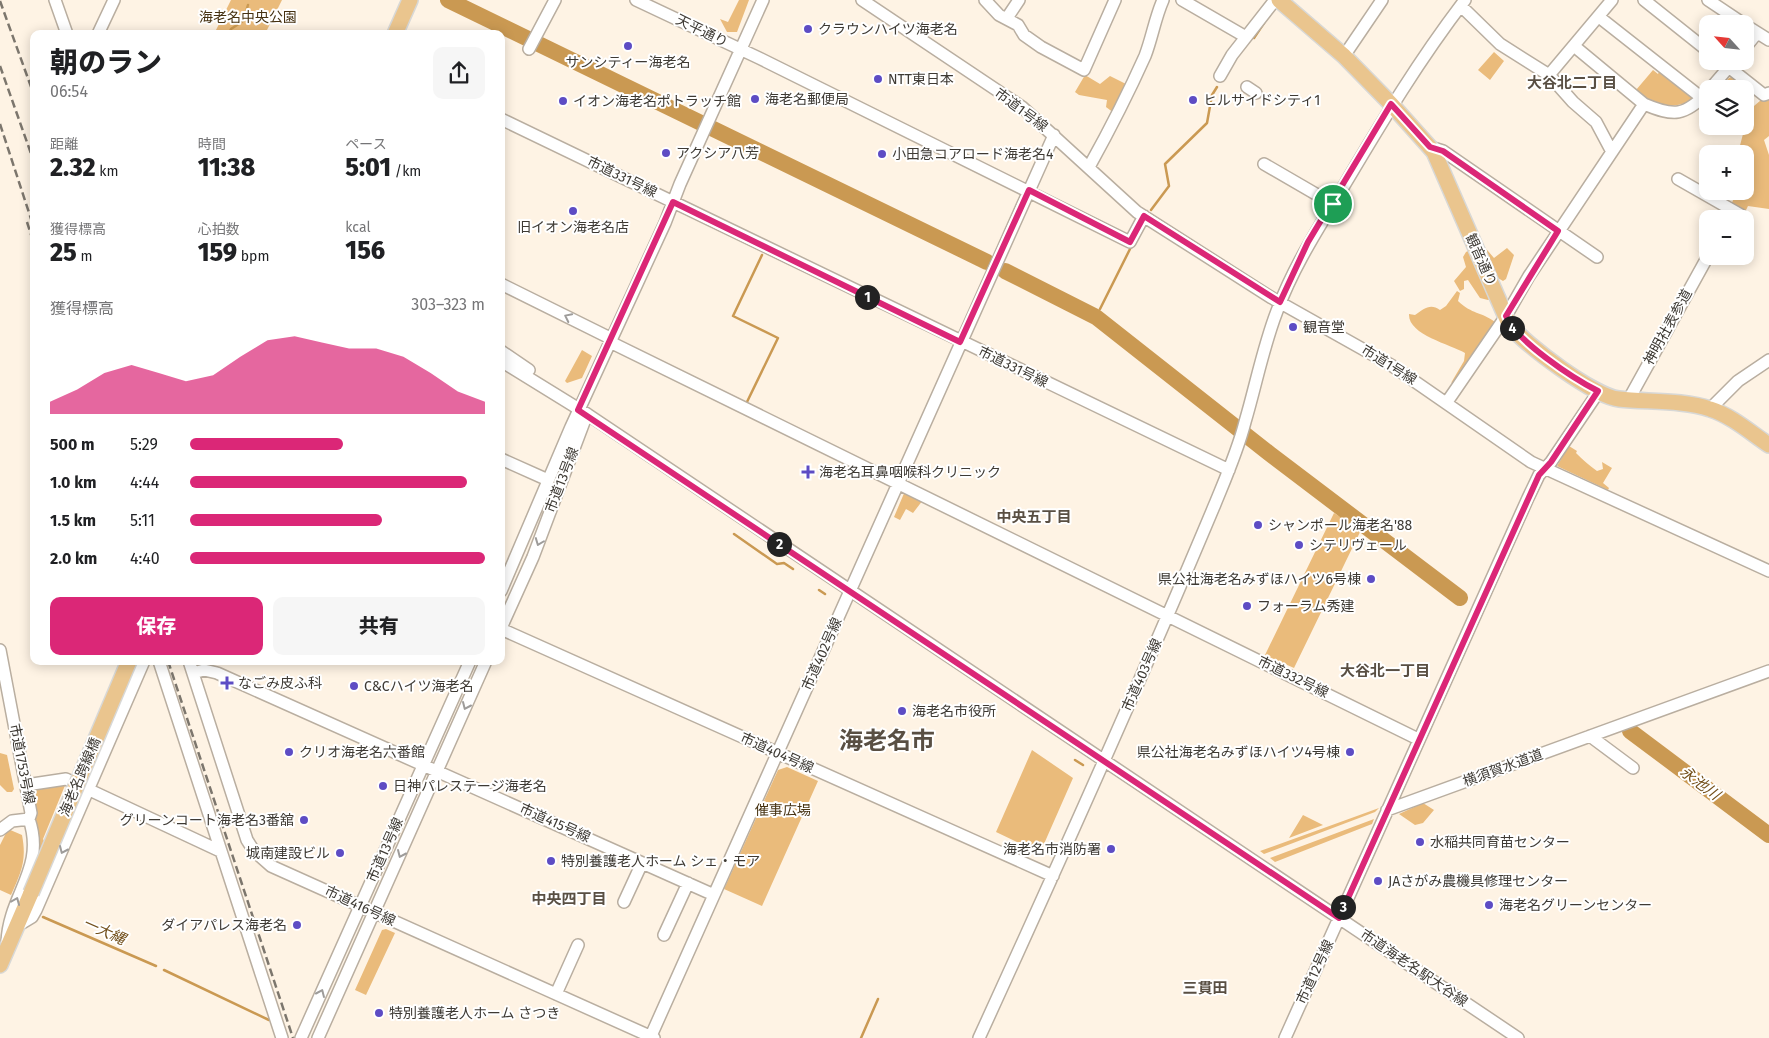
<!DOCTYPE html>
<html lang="ja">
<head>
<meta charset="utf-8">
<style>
  :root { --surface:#fff; --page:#f6f6f6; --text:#202124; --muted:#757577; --accent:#db2777 }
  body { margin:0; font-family:"Fira Sans","Noto Sans JP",sans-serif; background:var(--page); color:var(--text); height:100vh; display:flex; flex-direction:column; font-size:19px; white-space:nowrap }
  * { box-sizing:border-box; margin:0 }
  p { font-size:16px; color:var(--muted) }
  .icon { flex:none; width:28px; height:28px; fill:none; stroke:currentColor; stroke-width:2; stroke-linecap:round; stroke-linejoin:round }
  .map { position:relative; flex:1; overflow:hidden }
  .panel { position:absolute; left:30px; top:30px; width:475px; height:635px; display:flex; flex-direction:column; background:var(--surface); border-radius:10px; box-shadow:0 2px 12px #0003 }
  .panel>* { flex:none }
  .needle { width:32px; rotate:297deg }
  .tools { position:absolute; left:1699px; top:15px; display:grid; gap:10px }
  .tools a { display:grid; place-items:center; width:55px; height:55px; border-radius:10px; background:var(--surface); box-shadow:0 2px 12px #0003; font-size:25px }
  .pin { position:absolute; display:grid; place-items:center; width:42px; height:42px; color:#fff; margin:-21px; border:2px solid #fff; border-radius:50%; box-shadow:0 1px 5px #0007 }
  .km { position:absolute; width:25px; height:25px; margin:-12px; border-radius:50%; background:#222; color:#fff; font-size:14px; line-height:25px; text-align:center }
  .round { display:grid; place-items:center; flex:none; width:52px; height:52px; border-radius:10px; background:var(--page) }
  .summary { display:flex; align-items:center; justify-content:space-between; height:85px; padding:0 20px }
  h1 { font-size:28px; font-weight:800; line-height:38px }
  .metrics { display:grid; grid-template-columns:repeat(3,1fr); gap:8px; height:85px; padding:5px 20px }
  .metrics div { display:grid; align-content:center }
  .metrics b { font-size:25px; font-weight:800 }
  .metrics small { font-size:14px; font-weight:400 }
  .metrics p { font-size:14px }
  .chart { height:140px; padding:10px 20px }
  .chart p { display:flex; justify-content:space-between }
  .chart svg { width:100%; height:90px; margin-top:5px; fill:var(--accent); opacity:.7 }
  .button { display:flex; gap:10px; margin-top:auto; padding:10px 20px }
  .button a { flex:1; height:58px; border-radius:10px; background:var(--accent); color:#fff; font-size:20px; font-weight:800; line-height:58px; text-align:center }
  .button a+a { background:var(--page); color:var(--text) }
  ul { padding:0 20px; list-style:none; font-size:16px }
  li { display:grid; grid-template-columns:80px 60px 1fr; align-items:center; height:38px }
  li i { height:12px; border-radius:6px; background:var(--accent) }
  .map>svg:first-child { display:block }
</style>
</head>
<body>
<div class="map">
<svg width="1769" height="1038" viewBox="0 0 1769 1038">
  <rect width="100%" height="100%" fill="#fef3e4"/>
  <path fill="#eabb7b" d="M231,0h51l-17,34h-51z
    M739,0h10l-12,32h-10l-7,-13 8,3z
    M1494,52l10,9 -14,19 -12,-10z
    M1653,70l5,4 1,-2 33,26v2c-21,11 -39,5 -56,-10z
    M1085,75l15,9 10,-8 16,8 -12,29 -8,-6 1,-7 -28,-5 -4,-3z
    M1734,76l19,17v5l-8,11v-20h-27l11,-11z
    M1769,98v38l-5,4 5,15v54l-21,-3 -3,6 -15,-5 4,-9 -1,-7h12v-37l-7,-1 5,-19 -9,-8h11l2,-14 14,-12z
    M1482,244l12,14 13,-10 7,7 -8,24 -3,2 -10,-6v23l-5,2 -8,-2 -12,-18 -4,1v8l-4,2 -6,-10 12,-14 -3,-10 3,-5z
    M1457,291l3,2 -2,8c15,14 22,10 37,21l-1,4 -36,52 -7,5 13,-22 1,-8c-15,-9 -57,-18 -56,-39l6,1c9,-6 15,-12 25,-5l6,-4z
    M582,350l10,6 -10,22 -15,5 -2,-2z
    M1569,446l8,5 -1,2c7,7 13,12 21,18l6,-2 -1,-7 10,6 -9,15 6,5 -1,2 -51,-24z
    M905,491l18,9 -10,13 -7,-4 -6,11 -6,-3z
    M1334,513l27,17 -67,138 -29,-13z
    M1032,750l41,28 -33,75 -44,-21z
    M0,753l7,2 7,34 -2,3h-5l-7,-7z
    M787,767l31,14 -56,125 -38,-17 54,-119z
    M66,783l-23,56 2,4 -8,17 -3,-65 2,-5z
    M1423,803l11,7 -11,13 -8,2 -16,-11z
    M1379,808l-4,4 -111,42 -4,-3z
    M1303,815l20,10 -34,13z
    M1374,819l-2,5 -97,38 -5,-4z
    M8,829l14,6c5,26 -1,37 -11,60l-11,-5v-45z
    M386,929l9,4 -29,62 -11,-5 27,-60z"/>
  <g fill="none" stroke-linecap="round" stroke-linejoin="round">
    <path stroke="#ca9952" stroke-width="2.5" d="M229,34l2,-5 12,-8 5,-16
      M1254,38l10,-15
      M1151,210l18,-24 -4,-22 42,-41 5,-28 5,-8
      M1100,309l32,-64
      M746,404l32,-66 -45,-22 29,-61
      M734,534l43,30 7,-1 9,6
      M819,590l6,4
      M1075,760l8,5
      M43,917l113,49
      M164,970l105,50
      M861,1038l17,-39"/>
    <path stroke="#ca9952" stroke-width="16" d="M448,0l539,262
      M1005,271l91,46 174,137 190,144
      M1630,731l139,104"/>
    <g stroke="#b9aea0" stroke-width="14">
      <path id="minor" d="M55,0l12,34
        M636,0l123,58 371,184 14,-26
        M862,0l160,107 115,105 135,86 119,67 140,97 238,109
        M985,0l14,15 19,10 6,10 17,12 43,23 31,-70
        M1182,0l64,37
        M1644,0l64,51
        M1708,0l36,24
        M1461,6l39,38 49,31 24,27 23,20 16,30
        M1599,17l103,81
        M1007,18l12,-18
        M1745,25l24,15
        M98,34l16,-34
        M1574,46l70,58c30,13 41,12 64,-12
        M1745,48l12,-15
        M529,49l26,-49
        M1344,56l38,-56
        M1721,61l43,34 5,-2
        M1549,75l63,-75
        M1220,76l12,-21 43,-55
        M1247,87l9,6
        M1710,89l24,-28
        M501,119l728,351
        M1430,147l13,4 154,106
        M1264,164l69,40
        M1089,167c20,-36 39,-73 56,-111 7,-18 10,-38 18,-56
        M1678,179l63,36
        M501,284l111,55
        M610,342l808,397
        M501,351l28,19
        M501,361l86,53 931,624
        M1629,399l79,-143
        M1447,402l59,-86 23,-40 115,-172
        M1710,409l28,-28 31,-21
        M501,459l47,21
        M501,591l70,-164 94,-204 15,-39 83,-184
        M501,628l32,-71 54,-143
        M501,629l552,247
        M0,650l31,163 -2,6
        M159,661l123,377
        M189,661l58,179 7,11 17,15 383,172
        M193,673l11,-3 13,3 497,222
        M1590,736l43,32
        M26,785l40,-6 154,72
        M1387,810l382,-139
        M0,830l12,-9 17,-2
        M624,902l18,-39
        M17,926l15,-9 4,-7 108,-249
        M664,935l24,-52
        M7,942c2,-48 39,-73 22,-123
        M556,994l22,-49
        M301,1038l169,-377
        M318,1038l168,-377
        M650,1038l404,-903
        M979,1038c81,-177 161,-355 236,-534 11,-27 23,-54 30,-82 11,-37 18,-75 32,-111 17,-46 43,-85 68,-127 38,-64 74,-124 120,-184
        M1285,1038l243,-540 11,-23 12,-13 48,-71"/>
    </g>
    <g stroke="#d8d8d6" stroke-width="18">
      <path id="major" d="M1279,0l65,56 47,48 43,48 75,172c15,20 86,73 110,75 28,3 65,1 91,10 22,7 41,24 59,36
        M395,34l15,-34
        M0,965l31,-72"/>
    </g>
    <use href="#minor" stroke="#fff" stroke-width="11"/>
    <use href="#major" stroke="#eac58e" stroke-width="15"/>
    <path stroke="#7c766d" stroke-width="2.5" stroke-dasharray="8 4" stroke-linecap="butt" d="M0,1l34,94
      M0,66l34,96
      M0,124l34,104
      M27,222l7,22
      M168,661l125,377"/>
    <g stroke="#d8d8d6" stroke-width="18" stroke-linecap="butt">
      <path id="major-bridge" d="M31,893l98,-232"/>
    </g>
    <use href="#major-bridge" stroke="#eac58e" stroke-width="15"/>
  </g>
  <defs><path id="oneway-chevron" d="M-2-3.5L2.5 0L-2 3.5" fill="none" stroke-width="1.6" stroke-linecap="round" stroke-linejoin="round" transform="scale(1.25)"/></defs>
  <g stroke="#9e9c9a">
    <use href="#oneway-chevron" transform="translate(568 317) rotate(-154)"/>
    <use href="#oneway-chevron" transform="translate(539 542) rotate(111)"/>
    <use href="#oneway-chevron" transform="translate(466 706) rotate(114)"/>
    <use href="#oneway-chevron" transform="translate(63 850) rotate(114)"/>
    <use href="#oneway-chevron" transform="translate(401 854) rotate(114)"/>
    <use href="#oneway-chevron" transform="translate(16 901) rotate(-67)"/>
    <use href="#oneway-chevron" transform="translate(321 993) rotate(-66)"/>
  </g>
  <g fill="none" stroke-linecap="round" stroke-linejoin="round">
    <g stroke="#fff" stroke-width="10">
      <path id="route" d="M1391,104l39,43 13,4 115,80 -52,85c10,25 68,63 92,75l-47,71 -12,13 -200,443 -761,-508 95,-208 287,140 69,-152 101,52 14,-26 136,86 28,-60z"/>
    </g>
    <use href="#route" stroke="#db2777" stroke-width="6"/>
  </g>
  <g fill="#5d4cc4" stroke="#fff" stroke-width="2">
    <circle cx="808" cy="29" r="5"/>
    <circle cx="628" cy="46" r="5"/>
    <circle cx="878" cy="79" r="5"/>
    <circle cx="755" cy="99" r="5"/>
    <circle cx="1193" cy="100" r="5"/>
    <circle cx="563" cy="101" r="5"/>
    <circle cx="666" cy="153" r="5"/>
    <circle cx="882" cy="154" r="5"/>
    <circle cx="573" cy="211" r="5"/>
    <circle cx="1293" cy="327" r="5"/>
    <path d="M805.5 464.5h5v5h5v5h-5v5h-5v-5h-5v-5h5z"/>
    <circle cx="1258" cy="525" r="5"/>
    <circle cx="1299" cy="545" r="5"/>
    <circle cx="1371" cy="579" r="5"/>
    <circle cx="1247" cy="606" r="5"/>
    <path d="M224.5 675.5h5v5h5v5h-5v5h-5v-5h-5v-5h5z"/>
    <circle cx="354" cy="686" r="5"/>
    <circle cx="902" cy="711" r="5"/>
    <circle cx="289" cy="752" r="5"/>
    <circle cx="1350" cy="752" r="5"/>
    <circle cx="383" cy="786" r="5"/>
    <circle cx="304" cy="820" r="5"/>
    <circle cx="1420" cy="842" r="5"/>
    <circle cx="1111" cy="849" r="5"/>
    <circle cx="340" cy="853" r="5"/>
    <circle cx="551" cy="861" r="5"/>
    <circle cx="1378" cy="881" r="5"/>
    <circle cx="1489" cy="905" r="5"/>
    <circle cx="297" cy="925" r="5"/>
    <circle cx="379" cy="1013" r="5"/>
  </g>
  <g text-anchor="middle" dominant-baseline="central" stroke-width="4" stroke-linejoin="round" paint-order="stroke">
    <g font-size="14" fill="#463212" stroke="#fff">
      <text x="248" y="17">海老名中央公園</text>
      <text x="783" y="810">催事広場</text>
    </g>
    <g font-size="14" fill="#3e3a34" stroke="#fff" text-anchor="start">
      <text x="818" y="29">クラウンハイツ海老名</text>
      <text x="628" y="62" text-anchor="middle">サンシティー海老名</text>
      <text x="888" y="79">NTT東日本</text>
      <text x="765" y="99">海老名郵便局</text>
      <text x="1203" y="100">ヒルサイドシティ1</text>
      <text x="573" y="101">イオン海老名ポトラッチ館</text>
      <text x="676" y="153">アクシア八芳</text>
      <text x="892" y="154">小田急コアロード海老名4</text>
      <text x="573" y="227" text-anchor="middle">旧イオン海老名店</text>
      <text x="1303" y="327">観音堂</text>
      <text x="819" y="472">海老名耳鼻咽喉科クリニック</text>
      <text x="1268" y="525">シャンポール海老名'88</text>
      <text x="1309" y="545">シテリヴェール</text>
      <text x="1361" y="579" text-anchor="end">県公社海老名みずほハイツ6号棟</text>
      <text x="1257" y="606">フォーラム秀建</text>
      <text x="238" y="683">なごみ皮ふ科</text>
      <text x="364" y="686">C&amp;Cハイツ海老名</text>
      <text x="912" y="711">海老名市役所</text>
      <text x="299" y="752">クリオ海老名六番館</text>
      <text x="1340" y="752" text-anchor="end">県公社海老名みずほハイツ4号棟</text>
      <text x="393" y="786">日神パレステージ海老名</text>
      <text x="294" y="820" text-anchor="end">グリーンコート海老名3番舘</text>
      <text x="1430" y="842">水稲共同育苗センター</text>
      <text x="1101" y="849" text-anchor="end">海老名市消防署</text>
      <text x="330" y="853" text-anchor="end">城南建設ビル</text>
      <text x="561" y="861">特別養護老人ホーム シェ・モア</text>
      <text x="1388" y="881">JAさがみ農機具修理センター</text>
      <text x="1499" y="905">海老名グリーンセンター</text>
      <text x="287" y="925" text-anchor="end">ダイアパレス海老名</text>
      <text x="389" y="1013">特別養護老人ホーム さつき</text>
    </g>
    <g font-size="14" fill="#3e3a34" stroke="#fff">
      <text transform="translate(702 31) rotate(26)">天平通り</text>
      <text transform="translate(1021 110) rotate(37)">市道1号線</text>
      <text transform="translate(622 177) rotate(26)">市道331号線</text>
      <text transform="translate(1481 260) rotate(66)">観音通り</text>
      <text transform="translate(1668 327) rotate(-61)">神明社表参道</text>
      <text transform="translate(1389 365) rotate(32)">市道1号線</text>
      <text transform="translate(1013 367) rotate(26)">市道331号線</text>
      <text transform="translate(562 480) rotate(-69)">市道13号線</text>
      <text transform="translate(822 654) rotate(-66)">市道402号線</text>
      <text transform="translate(1142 675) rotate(-66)">市道403号線</text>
      <text transform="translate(1293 677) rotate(26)">市道332号線</text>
      <text transform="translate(777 753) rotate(24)">市道404号線</text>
      <text transform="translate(22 764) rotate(79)">市道1753号線</text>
      <text transform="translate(1503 768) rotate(-20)">横須賀水道道</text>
      <text transform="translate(80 777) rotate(-67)">海老名跨線橋</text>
      <text transform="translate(555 823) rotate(24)">市道415号線</text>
      <text transform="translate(385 850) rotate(-66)">市道13号線</text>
      <text transform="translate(360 906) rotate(25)">市道416号線</text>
      <text transform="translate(1414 968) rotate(34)">市道海老名駅大谷線</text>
      <text transform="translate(1315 972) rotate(-65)">市道12号線</text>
    </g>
    <g font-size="15" font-weight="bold" fill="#594f43" stroke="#fff">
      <text x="1572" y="83">大谷北二丁目</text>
      <text x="1034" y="517">中央五丁目</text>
      <text x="1385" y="671">大谷北一丁目</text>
      <text x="569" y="899">中央四丁目</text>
      <text x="1205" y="988">三貫田</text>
    </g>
    <g font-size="15" font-style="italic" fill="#724f1a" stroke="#fff">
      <text transform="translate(1700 783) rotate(37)">永池川</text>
      <text transform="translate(104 931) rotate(24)">一大縄</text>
    </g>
    <g font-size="24" font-weight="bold" fill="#594f43" stroke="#fff">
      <text x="887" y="741">海老名市</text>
    </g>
  </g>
</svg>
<div class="tools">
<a><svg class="needle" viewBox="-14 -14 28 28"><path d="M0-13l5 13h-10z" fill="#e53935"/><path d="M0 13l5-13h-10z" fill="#757577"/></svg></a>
<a><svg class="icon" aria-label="layers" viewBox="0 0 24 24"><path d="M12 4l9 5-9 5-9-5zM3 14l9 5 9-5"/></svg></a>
<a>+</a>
<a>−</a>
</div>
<div class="pin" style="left:1333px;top:204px;background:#1e9e55"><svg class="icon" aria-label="arrive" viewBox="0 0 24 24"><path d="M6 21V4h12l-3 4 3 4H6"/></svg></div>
<b class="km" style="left:867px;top:297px">1</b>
<b class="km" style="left:779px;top:544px">2</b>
<b class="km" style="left:1343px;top:907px">3</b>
<b class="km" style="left:1512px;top:328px">4</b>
<section class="panel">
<div class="summary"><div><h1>朝のラン</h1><p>06:54</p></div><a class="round"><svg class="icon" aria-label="share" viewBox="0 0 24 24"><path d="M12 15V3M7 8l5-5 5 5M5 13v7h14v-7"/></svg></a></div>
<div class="metrics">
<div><p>距離</p><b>2.32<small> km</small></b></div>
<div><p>時間</p><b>11:38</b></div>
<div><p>ペース</p><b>5:01<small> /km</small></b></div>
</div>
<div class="metrics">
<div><p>獲得標高</p><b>25<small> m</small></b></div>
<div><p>心拍数</p><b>159<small> bpm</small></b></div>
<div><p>kcal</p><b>156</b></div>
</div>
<div class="chart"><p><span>獲得標高</span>303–323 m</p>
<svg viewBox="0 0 160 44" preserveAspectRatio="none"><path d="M0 44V38L10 32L20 24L30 20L40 24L50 28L60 25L70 16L80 8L90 6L100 9L110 12L120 12L130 16L140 24L150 33L160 38V44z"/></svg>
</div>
<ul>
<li><b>500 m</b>5:29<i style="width:52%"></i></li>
<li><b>1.0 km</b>4:44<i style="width:94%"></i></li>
<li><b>1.5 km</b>5:11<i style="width:65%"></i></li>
<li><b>2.0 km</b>4:40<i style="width:100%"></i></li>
</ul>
<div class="button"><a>保存</a><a>共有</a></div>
</section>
</div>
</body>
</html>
